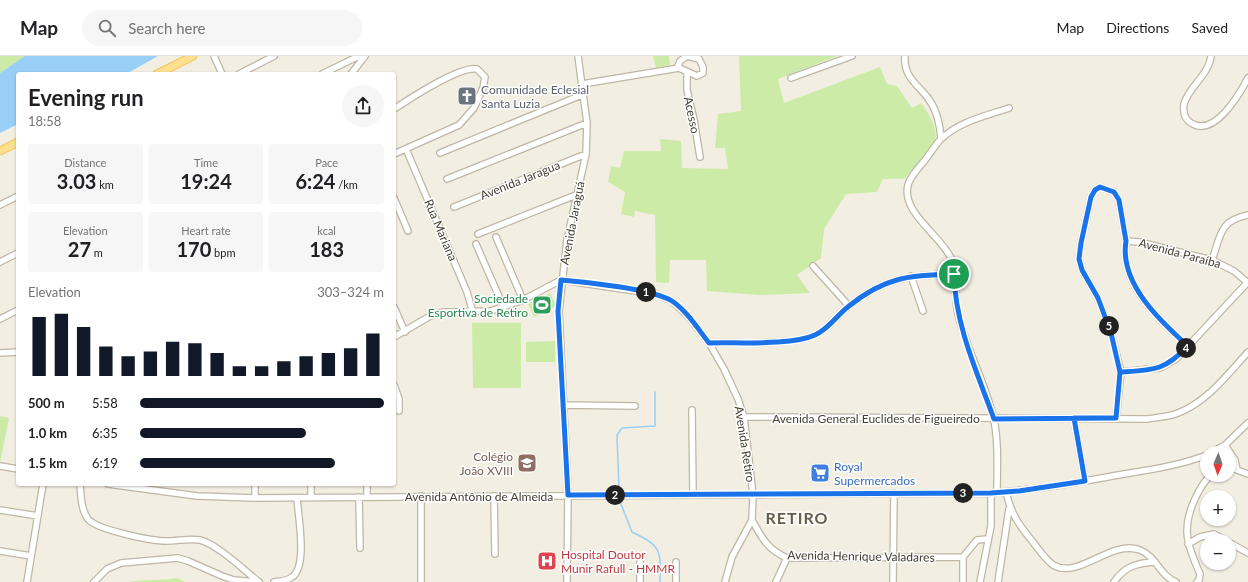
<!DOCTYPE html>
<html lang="en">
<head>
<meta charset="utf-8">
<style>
  :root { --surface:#fff; --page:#f6f6f6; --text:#202124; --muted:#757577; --line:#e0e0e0; --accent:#111827 }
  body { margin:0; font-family:Lato,sans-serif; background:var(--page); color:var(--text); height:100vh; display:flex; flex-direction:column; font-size:15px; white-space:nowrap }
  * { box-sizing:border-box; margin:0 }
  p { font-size:13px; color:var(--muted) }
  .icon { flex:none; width:22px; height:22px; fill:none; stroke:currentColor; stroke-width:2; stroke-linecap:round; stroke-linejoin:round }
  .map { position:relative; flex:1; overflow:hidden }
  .sheet { position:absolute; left:16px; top:16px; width:380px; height:414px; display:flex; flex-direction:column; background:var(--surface); border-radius:4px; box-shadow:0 1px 3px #0004 }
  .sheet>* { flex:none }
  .needle { width:26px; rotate:182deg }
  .controls { position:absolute; left:1200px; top:390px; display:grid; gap:8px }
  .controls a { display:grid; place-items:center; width:36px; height:36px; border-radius:50%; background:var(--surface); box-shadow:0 1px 3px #0004; font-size:20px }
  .pin { position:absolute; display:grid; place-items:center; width:34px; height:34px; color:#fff; margin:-17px; border:2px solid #fff; border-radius:50%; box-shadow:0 1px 4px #0007 }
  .km { position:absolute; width:20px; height:20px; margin:-10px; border-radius:50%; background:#222; color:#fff; font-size:11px; line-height:20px; text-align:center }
  .round { display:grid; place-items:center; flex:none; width:42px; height:42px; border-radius:21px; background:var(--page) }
  .headline { display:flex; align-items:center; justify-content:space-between; height:68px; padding:0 12px }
  h1 { font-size:22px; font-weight:700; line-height:30px }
  .metrics { display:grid; grid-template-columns:repeat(3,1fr); gap:6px; height:68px; padding:4px 12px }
  .metrics div { display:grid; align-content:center; border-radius:4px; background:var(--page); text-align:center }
  .metrics b { font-size:20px; font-weight:700 }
  .metrics small { font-size:11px; font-weight:400 }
  .metrics p { font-size:11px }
  .chart { height:112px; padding:8px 12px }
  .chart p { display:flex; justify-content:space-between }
  .chart svg { width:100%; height:72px; margin-top:4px; stroke:var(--accent); stroke-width:6 }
  ul { padding:0 12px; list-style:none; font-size:13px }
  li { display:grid; grid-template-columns:64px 48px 1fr; align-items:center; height:30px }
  li i { height:10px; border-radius:5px; background:var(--accent) }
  header { display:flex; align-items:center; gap:24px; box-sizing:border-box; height:56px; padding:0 20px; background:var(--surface); border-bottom:1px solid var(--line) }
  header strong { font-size:19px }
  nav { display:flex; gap:22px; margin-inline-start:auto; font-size:14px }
  .search { width:280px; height:36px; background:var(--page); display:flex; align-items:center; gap:10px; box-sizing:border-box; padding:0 14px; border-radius:22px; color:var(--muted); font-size:15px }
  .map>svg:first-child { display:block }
</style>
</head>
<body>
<header>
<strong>Map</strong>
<div class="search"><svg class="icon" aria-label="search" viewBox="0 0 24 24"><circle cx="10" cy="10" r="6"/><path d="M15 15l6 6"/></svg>Search here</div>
<nav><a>Map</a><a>Directions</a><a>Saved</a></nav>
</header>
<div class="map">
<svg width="1248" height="526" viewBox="0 0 1248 526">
  <rect width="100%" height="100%" fill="#f3eee2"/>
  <path fill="#cceba7" d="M0,0h25l-25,17z
    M653,0h16l1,9 -14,3z
    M739,0h98l-59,23 6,24 96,-36 7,17 10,2 15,22 9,-5c7,9 19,28 13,40 -5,10 -22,27 -30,36h-21l-6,13 -31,2 -22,35 -3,29 -24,17 13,18 -50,2 -53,-4 -1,-31h-36l-1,23 -13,-1 -1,-67 -20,-4 -1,6 -13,-3 4,-22 -17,-10 3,-16 9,2 4,-17h37l-1,-12 21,2 1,27 46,1 -3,-21h-10l3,-34 23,-3z
    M550,237l6,13 -22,11 -6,-13z
    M472,267h49v65h-48z
    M555,285v21h-29v-20z
    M0,360l9,2 -9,45z
    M177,522l8,4h-56c16,-3 32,-1 48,-4z"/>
  <path fill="#98cff6" d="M25,0h133l-32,18h-108v50l-18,9v-60z"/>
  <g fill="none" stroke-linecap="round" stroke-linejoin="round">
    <path stroke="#98cff6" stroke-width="1.5" d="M619,435l-2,-56 5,-7 33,-2v-34
      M619,443l13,33c29,14 29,17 28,50"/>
    <g stroke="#bfb6a4" stroke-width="8">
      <path id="minor" d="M214,0l8,18
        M687,0l12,3 4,8v6l-6,3 -18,-8 -1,-2 2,-5z
        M905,0c-2,20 12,28 23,42 9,12 12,26 13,41
        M1211,0c-2,19 -22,30 -27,48 -1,7 0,15 7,19 23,15 48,-28 57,-45
        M687,16v18l7,30 6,37
        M239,18l35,-18
        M322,18l37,-18
        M351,18l14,-18
        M791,22l61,-22
        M582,28l97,-16
        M394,53c17,-11 65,-43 83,-40l8,8 -2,11 -9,20 -15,17 -65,29
        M406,93l61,143 6,21
        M440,97l144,-59
        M447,123l140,-56
        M394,142l14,33
        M0,149l18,-9
        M454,151l132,-53
        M478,178l98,-39
        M496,181l27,63
        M476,188l28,64
        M1212,204c9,-25 7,-39 36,-45
        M0,206l18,-9
        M813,210l36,40
        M911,220l12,35
        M394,251l11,25
        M0,263l18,-9
        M394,281l38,-22 12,-3 47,-1 32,-11 38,-20 95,14 16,7 16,15 21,27 15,26 14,30 6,18 9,78 -1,25 -20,37 -7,25
        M709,287c27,-1 83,3 106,-8 14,-6 22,-20 34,-29 36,-29 61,-31 105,-32
        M1188,290c-28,-25 -69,-62 -62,-105l13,1 73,18 22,11 14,12
        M0,297l18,-1
        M1121,316l39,-4 16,-9 71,-76
        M394,329l5,14v12
        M563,349l72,1
        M692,354l1,85
        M744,361l404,2c9,-2 21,-2 30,-6 29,-11 50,-39 70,-61
        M1074,362l11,63
        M1116,362l5,-46 -10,-39 -13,-35 -16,-28 -3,-11 2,-16 10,-46 4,-7 5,-3 14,5 5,8 7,41
        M1225,389l10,15 2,10 11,4
        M1210,397l15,-8 23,-22
        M0,410l18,3
        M1229,411l8,3
        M80,428c1,11 1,26 8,35 9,11 64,22 78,22 12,0 23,-3 34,-1 17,4 45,31 59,42
        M108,428l89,12 58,2 736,-5c42,-3 85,-10 127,-18 30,-5 60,-9 89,-20
        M255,428v14
        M1006,436c5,22 13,33 27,50 6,8 12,17 20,23 26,15 58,-26 87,-15 16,6 20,26 36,32
        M997,437c0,-24 2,-49 -3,-73 -8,-36 -27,-69 -36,-106 -4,-16 -1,-44 -7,-56 -11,-23 -50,-46 -43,-73 2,-9 11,-17 17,-25 5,-6 10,-15 16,-21 19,-18 45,-23 68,-31
        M494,440l1,58
        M359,441l1,51
        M367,441v-13
        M311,442v-14
        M0,454l38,6
        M752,464c10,18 15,29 35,38l176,-1
        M1188,488l12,-7 14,-3 34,19
        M0,495l31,5
        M27,526l16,-98
        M94,526l13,-13 14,-6 57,-5 10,3 34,15 12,4 23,2
        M274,526c6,-1 13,-1 18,-5 16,-10 6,-62 5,-79
        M421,526v-86
        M567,526l1,-87 -9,-184 8,-71 19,-86 1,-31 -9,-67
        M640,526v-20
        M676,526v-20
        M776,526l11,-24
        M893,526l1,-89
        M963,526v-25l14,-17 10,-1
        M980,526l11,-56v-33
        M998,526l11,-73
        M1114,526c11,-16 23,-19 41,-20
        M1197,526l2,-2 1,-6c-12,-28 -19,-43 -6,-73 4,-9 10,-20 17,-26"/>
    </g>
    <g stroke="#eec155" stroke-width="9">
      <path id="major" d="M157,18l36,-18
        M0,95l18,-9"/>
    </g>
    <use href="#minor" stroke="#fff" stroke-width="5.5"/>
    <use href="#major" stroke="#ffe08f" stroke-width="7"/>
  </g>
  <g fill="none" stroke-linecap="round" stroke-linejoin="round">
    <g stroke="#fff" stroke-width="8">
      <path id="route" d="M954,218c-44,1 -69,3 -105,32 -12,9 -20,23 -34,29 -24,11 -79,7 -106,8 -11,-14 -22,-32 -37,-42 -19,-12 -86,-19 -111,-21l-3,31 10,184 423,-2 28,-2 66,-10 -11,-63h42l4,-46c34,-2 44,-1 68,-26 -28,-25 -69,-63 -62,-105l-7,-41 -5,-8 -14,-5 -5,3 -4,7 -10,46 -2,16 3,11 16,28 13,35 9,39 -4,46 -122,1c-17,-47 -39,-94 -40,-145"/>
    </g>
    <use href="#route" stroke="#1a73e8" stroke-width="5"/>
  </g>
  <defs>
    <g id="church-square" transform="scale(1)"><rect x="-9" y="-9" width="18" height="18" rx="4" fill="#6b7280" stroke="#fff"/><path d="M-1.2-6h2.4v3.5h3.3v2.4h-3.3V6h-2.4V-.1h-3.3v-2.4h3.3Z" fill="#fff"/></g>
    <g id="stadium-square" transform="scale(1)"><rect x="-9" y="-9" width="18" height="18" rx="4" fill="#2e9e5b" stroke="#fff"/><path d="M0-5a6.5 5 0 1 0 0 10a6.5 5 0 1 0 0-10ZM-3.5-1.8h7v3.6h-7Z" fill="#fff"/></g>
    <g id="school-square" transform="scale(1)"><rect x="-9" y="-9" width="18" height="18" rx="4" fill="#8d6e63" stroke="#fff"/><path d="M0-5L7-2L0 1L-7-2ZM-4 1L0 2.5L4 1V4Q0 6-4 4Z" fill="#fff"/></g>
    <g id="supermarket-square" transform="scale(1)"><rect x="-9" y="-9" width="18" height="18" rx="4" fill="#3f7fe0" stroke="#fff"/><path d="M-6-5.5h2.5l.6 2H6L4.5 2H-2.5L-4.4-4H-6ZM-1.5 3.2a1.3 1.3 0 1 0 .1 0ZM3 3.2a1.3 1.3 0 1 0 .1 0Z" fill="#fff"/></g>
    <g id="hospital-square" transform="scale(1)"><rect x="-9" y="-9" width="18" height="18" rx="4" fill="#e0444e" stroke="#fff"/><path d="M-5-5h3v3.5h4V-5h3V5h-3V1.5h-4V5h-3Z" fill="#fff"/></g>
  </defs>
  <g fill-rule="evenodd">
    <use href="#church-square" x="467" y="40"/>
    <use href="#stadium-square" x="542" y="249"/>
    <use href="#school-square" x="527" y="407"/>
    <use href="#supermarket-square" x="820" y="417"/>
    <use href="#hospital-square" x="547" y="505"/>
  </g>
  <g text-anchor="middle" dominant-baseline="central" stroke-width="3" stroke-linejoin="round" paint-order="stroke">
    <g font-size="12" fill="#5b616d" stroke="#fff" text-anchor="start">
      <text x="481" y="33">Comunidade Eclesial<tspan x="481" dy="14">Santa Luzia</tspan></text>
    </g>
    <g font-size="12" fill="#453e32" stroke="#fff">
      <text transform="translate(692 59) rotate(78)">Acesso</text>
      <text transform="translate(520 124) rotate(-22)">Avenida Jaragua</text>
      <text transform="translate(572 167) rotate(-79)">Avenida Jaraguá</text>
      <text transform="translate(441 174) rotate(67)">Rua Mariana</text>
      <text transform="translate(1180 197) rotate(15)">Avenida Paraíba</text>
      <text x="876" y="362">Avenida General Euclides de Figueiredo</text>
      <text transform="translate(745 388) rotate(81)">Avenida Retiro</text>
      <text x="479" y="440">Avenida Antônio de Almeida</text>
      <text transform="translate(861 500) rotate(1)">Avenida Henrique Valadares</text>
    </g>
    <g font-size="12" fill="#27864d" stroke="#fff" text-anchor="end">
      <text x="528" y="242">Sociedade<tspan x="528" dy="14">Esportiva de Retiro</tspan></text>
    </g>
    <g font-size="12" fill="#785e54" stroke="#fff" text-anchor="end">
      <text x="513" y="400">Colégio<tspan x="513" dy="14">João XVIII</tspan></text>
    </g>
    <g font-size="12" fill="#366cbe" stroke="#fff" text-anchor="start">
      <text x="834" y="410">Royal<tspan x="834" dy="14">Supermercados</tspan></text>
    </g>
    <g font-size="12" fill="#be3a42" stroke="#fff" text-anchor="start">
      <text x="561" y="498">Hospital Doutor<tspan x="561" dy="14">Munir Rafull - HMMR</tspan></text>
    </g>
    <g font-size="16" font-weight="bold" letter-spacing="1" fill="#685c49" stroke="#fff">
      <text x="797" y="461">RETIRO</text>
    </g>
  </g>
</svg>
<div class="controls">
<a><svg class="needle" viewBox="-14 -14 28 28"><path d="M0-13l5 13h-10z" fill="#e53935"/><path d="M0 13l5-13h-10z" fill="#757577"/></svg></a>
<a>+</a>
<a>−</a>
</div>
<div class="pin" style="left:954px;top:218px;background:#1e9e55"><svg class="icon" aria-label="arrive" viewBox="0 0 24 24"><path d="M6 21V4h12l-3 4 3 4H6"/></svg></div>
<b class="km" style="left:646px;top:236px">1</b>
<b class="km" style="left:615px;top:439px">2</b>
<b class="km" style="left:963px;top:437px">3</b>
<b class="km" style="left:1186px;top:292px">4</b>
<b class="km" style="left:1109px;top:270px">5</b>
<section class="sheet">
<div class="headline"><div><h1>Evening run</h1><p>18:58</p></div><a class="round"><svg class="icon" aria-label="share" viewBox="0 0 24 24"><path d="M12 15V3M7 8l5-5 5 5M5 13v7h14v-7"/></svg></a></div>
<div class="metrics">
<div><p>Distance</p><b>3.03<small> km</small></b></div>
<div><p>Time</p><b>19:24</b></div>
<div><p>Pace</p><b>6:24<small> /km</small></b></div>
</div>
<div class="metrics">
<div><p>Elevation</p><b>27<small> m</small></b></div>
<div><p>Heart rate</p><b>170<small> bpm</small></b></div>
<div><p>kcal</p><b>183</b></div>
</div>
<div class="chart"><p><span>Elevation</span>303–324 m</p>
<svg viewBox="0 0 160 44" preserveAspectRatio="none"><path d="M5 44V8M15 44V6M25 44V14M35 44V26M45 44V32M55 44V29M65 44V23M75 44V24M85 44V30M95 44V38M105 44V38M115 44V35M125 44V32M135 44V30M145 44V27M155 44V18"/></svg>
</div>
<ul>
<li><b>500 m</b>5:58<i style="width:100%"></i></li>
<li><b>1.0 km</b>6:35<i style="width:68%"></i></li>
<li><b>1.5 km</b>6:19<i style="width:80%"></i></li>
</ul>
</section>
</div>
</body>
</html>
